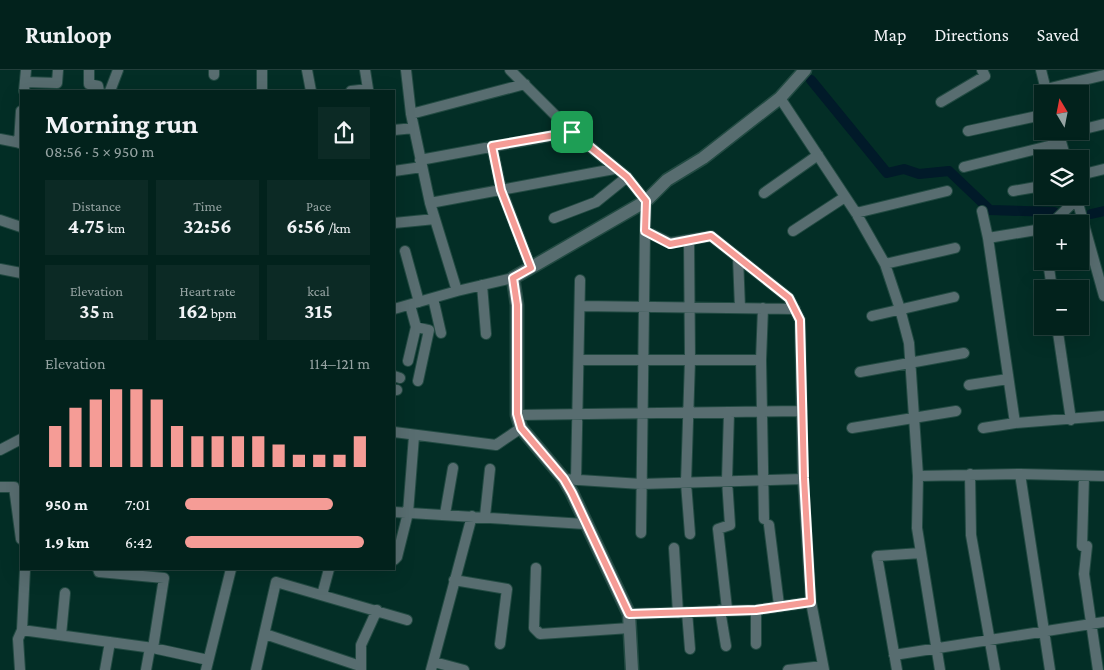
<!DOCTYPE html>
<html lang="en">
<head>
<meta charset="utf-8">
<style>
  :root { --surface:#02221c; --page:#0c2a25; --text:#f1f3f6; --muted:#96a4a3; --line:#233f3b; --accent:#f59c96 }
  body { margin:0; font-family:"Crimson Pro",serif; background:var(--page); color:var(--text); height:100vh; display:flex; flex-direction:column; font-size:19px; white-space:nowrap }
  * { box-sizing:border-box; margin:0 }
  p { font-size:16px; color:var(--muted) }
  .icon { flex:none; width:28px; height:28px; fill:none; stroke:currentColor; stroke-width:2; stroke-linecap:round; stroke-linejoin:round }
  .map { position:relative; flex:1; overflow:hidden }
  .drawer { position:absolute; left:20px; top:20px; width:375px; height:480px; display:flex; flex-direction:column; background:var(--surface); border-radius:0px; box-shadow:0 5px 20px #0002,0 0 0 1px var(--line) }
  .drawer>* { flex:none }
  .needle { width:32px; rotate:350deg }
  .tools { position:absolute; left:1034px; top:15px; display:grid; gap:10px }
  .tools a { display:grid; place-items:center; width:55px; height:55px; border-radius:0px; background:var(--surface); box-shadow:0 5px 20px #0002,0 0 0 1px var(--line); font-size:25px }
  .pin { position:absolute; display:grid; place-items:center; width:42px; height:42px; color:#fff; margin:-21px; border-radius:10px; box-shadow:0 2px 8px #0006 }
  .round { display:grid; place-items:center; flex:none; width:52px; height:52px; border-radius:0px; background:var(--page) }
  .overview { display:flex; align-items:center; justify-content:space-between; height:85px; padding:0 25px }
  h1 { font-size:28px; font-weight:700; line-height:38px }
  .stats { display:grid; grid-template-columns:repeat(3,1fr); gap:8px; height:85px; padding:5px 25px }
  .stats div { display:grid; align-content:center; border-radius:0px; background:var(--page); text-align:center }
  .stats b { font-size:21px; font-weight:700 }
  .stats small { font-size:14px; font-weight:400 }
  .stats p { font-size:14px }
  .chart { height:140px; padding:10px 25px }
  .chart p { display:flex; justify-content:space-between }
  .chart svg { width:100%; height:90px; margin-top:5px; stroke:var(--accent); stroke-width:6 }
  ul { padding:0 25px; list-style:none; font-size:16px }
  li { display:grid; grid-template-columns:80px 60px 1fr; align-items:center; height:38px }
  li i { height:12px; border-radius:6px; background:var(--accent) }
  header { display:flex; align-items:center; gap:30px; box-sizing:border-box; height:70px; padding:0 25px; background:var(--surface); border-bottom:1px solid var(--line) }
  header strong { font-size:24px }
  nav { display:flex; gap:28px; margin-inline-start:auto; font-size:18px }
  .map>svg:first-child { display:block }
</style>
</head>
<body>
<header>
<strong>Runloop</strong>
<nav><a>Map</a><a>Directions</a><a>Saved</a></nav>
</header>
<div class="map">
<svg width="1104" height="600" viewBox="0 0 1104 600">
  <rect width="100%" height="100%" fill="#032e26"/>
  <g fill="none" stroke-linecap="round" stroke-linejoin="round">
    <path stroke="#011a29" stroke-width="10" d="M811,10l76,93 17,-4 15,5 30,-3 41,39 64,2
      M1091,144l13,-3"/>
    <g stroke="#224a42" stroke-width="12">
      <path id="minor" d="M89,0v14l9,2 1,5
        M214,0v5
        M262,0v21
        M307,0l4,21
        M406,0l5,44 19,89 27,88
        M510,0l62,62 55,45 19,24 -1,30 25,12 41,-7 78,62 11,22 3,159 8,123 13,68
        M1041,0l6,24
        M25,12l32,1 1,-13
        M1046,19l58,-14
        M24,21l2,-21
        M110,21l8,-21
        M351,21l17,-2 -3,-19
        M780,28l76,115 29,51 15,45 9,34 9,133 -1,52 23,142
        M941,32l44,-26 -3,-6
        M411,44l114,-30
        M394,60l20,-2
        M1080,60l24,-6
        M968,61l74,-16
        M1058,61l8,28
        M1059,66l17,-5
        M0,69l21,4
        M19,73l2,-32
        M492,76l9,43 30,79
        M420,90l152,-28
        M964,97l97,-24
        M394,101l28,-4
        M1080,105l24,-6
        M1013,121l29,-5
        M764,123l54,-38
        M1076,126l28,100
        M430,133l184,-34
        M982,141l6,27 27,185 89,-7
        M856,143l91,-22
        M554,148l42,-16 31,-25
        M0,150l21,7
        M394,153l41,-4
        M1051,154l26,-25
        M793,161l52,-34
        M988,168l54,-9
        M689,171l1,119 -4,123 4,51
        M405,181l14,51
        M738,187l2,51
        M1048,191l4,28
        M885,194l70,-16
        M0,199l21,4
        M482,215l4,49
        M433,228l8,35
        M580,236l215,3
        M763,238l-2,52 3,159
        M394,239l63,-18 56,-13
        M872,246l82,-19
        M1057,256l14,94
        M416,257l13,3 -11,51
        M579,290h182
        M408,291l8,-34 -6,-22
        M860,302l104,-19
        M394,306l6,2
        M969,315l39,-6
        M394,320h3
        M517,345l285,-4
        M852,358l104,-17
        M983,358l32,-5
        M394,362l102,13 25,-17
        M0,380l21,-11
        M970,404l1,61 24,135
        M1020,404l30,196
        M918,406l102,-2 84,2
        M1084,406l-2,70h5l-3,28 14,96
        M564,409l77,5 162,-5
        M576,410l4,-200
        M0,417h14l7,52
        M394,442l191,12
        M445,444l8,-46
        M485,446l5,-47
        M769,455l10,80
        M641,463l4,-302
        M674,478l4,65
        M394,490l3,-3 11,-44 6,-77
        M536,498l-2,60 6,6 90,-6
        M98,499l1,3 65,6 -11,70
        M454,510l53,9 -7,55
        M322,525l7,-26
        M727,539l-9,-80 12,-4 -3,-45 2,-67
        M720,540l6,36
        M756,540v34
        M687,542l3,37
        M629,544l127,-4 55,-8
        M22,560l131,18 55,12
        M265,564l95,32
        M61,565l4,-42
        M894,585l210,-33
        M434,592l30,8
        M20,600l-2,-31 4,-9 3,-61
        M105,600l5,-28
        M146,600l4,-22
        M206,600l25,-101
        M256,600l20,-88 131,38
        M361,600v-25l16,-35
        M431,600l41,-154
        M788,600l35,-4
        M897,600l-20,-114 44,-3"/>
    </g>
    <g stroke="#224a42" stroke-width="15">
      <path id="tertiary" d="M632,600l-3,-56 -57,-121 -8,-14 -43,-51 -4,-13v-110l-4,-27 133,-77 21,-21 36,-22 77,-60 25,-28"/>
    </g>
    <use href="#minor" stroke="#586d70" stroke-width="10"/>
    <use href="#tertiary" stroke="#586d70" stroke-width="12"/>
  </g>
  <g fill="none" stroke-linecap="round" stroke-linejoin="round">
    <g stroke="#fff" stroke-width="10">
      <path id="route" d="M572,62l55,45 19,24 -1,30 25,13 41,-8 78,62 11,22 4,158 7,124 -55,8 -127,4 -57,-121 -8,-14 -43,-51 -4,-14v-109l-4,-27 18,-10 -30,-78 -9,-44z"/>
    </g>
    <use href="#route" stroke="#f59c96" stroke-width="6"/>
  </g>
</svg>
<div class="tools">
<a><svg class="needle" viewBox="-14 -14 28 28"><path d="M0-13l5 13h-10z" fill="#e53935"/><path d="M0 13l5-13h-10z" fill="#96a4a3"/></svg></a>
<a><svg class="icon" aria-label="layers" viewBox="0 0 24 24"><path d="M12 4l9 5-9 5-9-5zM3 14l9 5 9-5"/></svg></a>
<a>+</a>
<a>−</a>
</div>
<div class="pin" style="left:572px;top:62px;background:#1e9e55"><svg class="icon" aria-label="arrive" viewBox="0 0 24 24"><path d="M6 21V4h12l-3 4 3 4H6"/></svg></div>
<section class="drawer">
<div class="overview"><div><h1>Morning run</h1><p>08:56 · 5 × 950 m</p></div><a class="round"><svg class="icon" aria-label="share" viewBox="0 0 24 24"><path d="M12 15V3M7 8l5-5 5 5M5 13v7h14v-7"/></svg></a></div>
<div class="stats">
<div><p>Distance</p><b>4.75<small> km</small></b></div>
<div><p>Time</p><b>32:56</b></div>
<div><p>Pace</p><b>6:56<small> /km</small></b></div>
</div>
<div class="stats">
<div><p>Elevation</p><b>35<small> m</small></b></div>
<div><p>Heart rate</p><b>162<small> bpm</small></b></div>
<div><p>kcal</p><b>315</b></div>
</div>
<div class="chart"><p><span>Elevation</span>114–121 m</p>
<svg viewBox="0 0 160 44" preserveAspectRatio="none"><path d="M5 44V24M15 44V15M25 44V11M35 44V6M45 44V6M55 44V11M65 44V24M75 44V29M85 44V29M95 44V29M105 44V29M115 44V33M125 44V38M135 44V38M145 44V38M155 44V29"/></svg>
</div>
<ul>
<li><b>950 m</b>7:01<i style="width:80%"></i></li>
<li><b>1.9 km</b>6:42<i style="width:97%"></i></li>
</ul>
</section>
</div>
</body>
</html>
